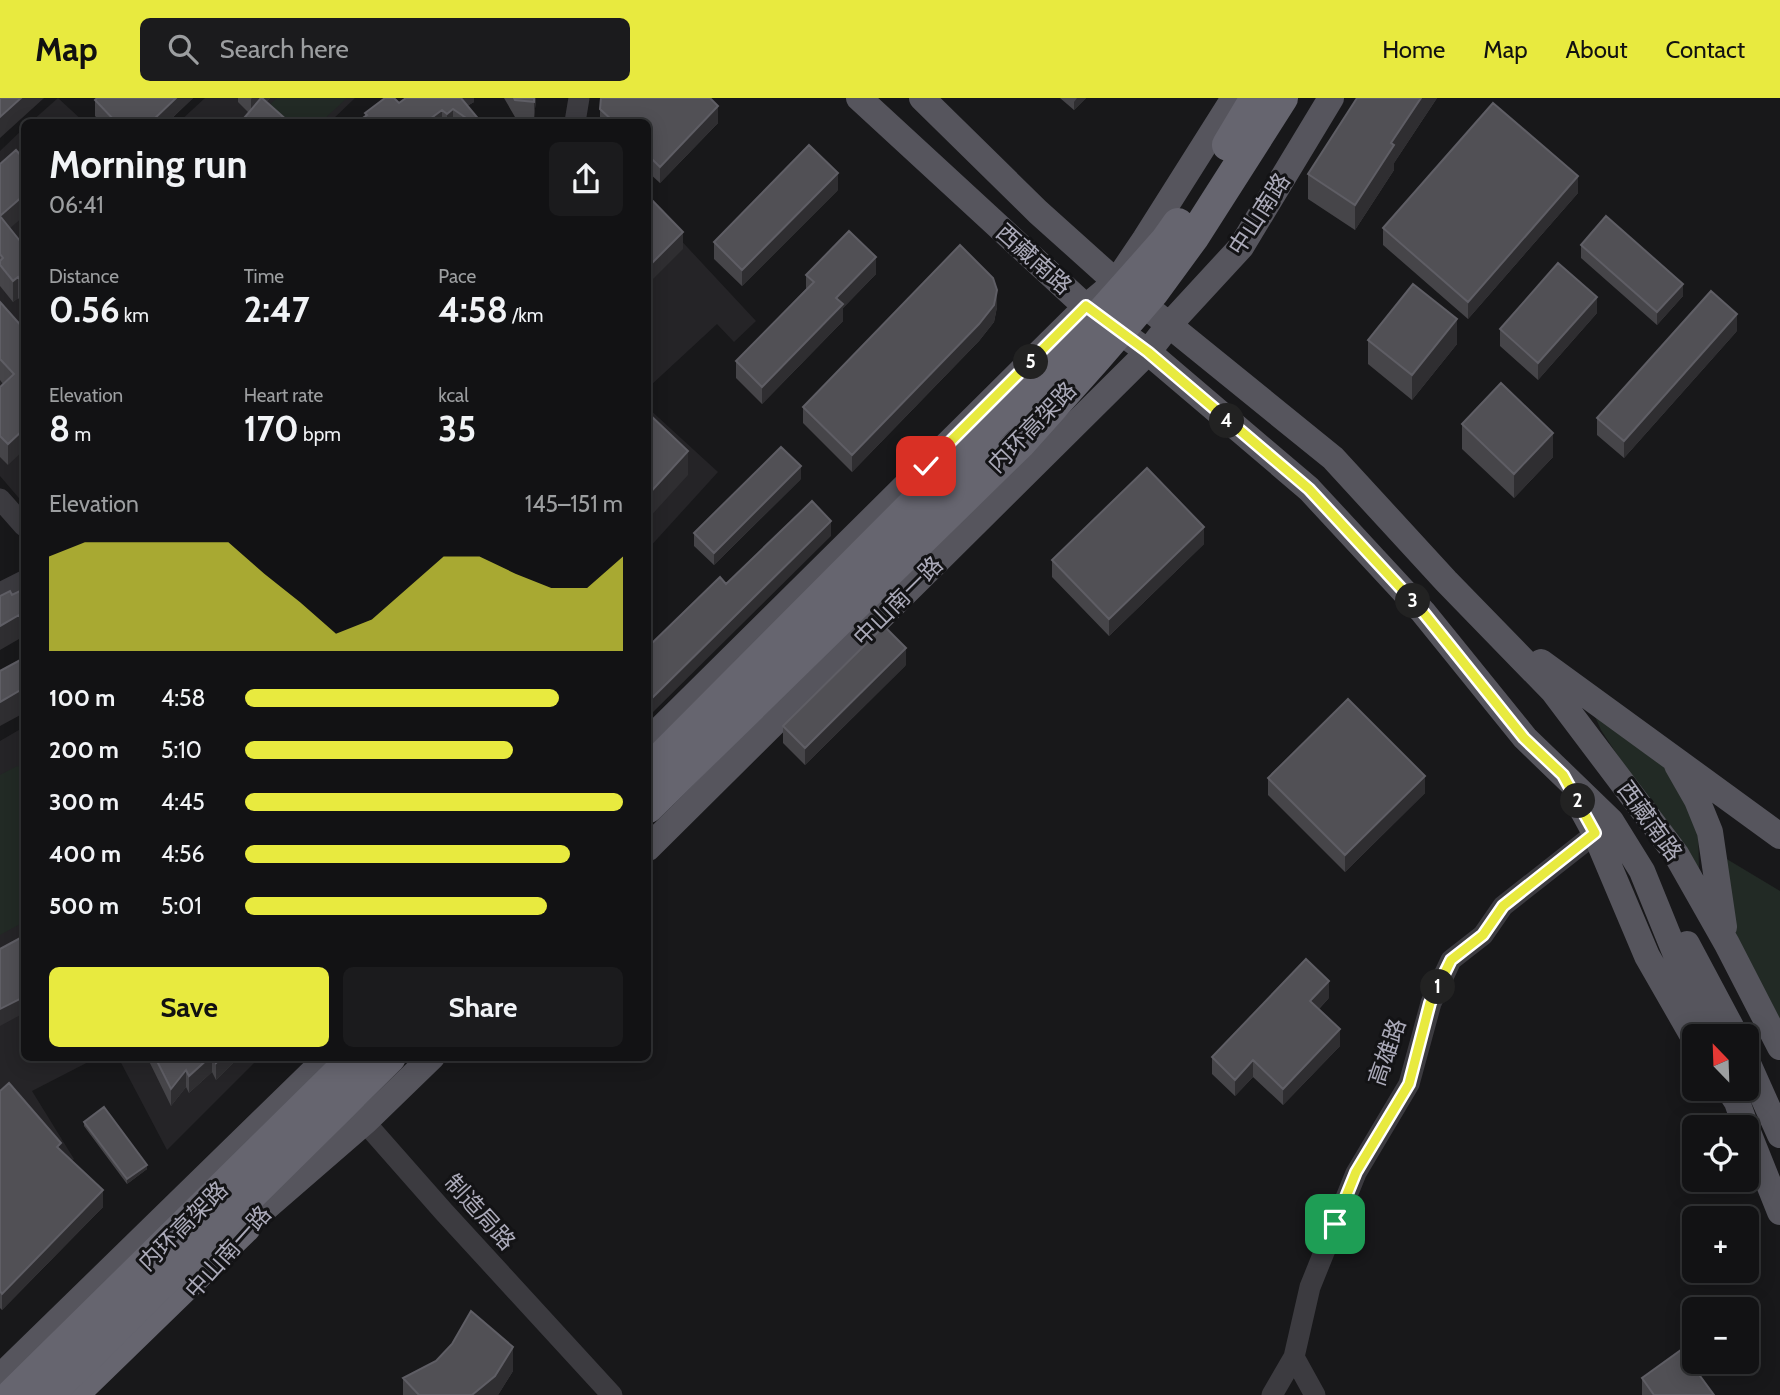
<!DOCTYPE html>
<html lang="en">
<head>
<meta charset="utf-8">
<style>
  :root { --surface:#121214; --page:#1b1b1d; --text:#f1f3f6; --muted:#9c9ea0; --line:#313234; --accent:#e8ea3f }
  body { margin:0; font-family:Cabin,"Noto Sans SC",sans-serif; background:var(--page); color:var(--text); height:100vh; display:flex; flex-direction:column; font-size:26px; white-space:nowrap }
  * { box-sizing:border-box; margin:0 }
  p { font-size:23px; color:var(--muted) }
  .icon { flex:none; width:38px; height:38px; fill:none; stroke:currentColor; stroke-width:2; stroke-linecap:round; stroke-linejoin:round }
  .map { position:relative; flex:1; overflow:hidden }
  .panel { position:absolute; left:21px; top:21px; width:630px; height:942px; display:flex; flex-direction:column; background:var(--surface); border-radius:10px; box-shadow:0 4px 18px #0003,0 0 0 2px var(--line) }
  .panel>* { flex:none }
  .needle { width:46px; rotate:337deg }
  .buttons { position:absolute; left:1682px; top:926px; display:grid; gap:14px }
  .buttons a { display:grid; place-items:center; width:77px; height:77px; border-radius:10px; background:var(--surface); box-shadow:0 4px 18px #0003,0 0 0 2px var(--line); font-size:35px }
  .pin { position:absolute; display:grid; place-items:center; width:60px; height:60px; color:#fff; margin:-30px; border-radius:14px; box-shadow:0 4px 10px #0006 }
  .km { position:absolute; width:35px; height:35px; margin:-18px; border-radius:50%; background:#222; color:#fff; font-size:19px; line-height:35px; text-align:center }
  .round { display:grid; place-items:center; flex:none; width:74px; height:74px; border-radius:10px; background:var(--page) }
  .overview { display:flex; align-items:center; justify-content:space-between; height:119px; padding:0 28px }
  h1 { font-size:38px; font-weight:800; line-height:52px }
  .stats { display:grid; grid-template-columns:repeat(3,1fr); gap:10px; height:119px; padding:7px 28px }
  .stats div { display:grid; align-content:center }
  .stats b { font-size:35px; font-weight:800 }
  .stats small { font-size:19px; font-weight:400 }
  .stats p { font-size:19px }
  .chart { height:196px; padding:14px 28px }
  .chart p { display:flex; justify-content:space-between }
  .chart svg { width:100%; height:126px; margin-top:7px; fill:var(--accent); opacity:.7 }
  .button { display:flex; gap:14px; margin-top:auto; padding:14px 28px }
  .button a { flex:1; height:80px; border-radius:10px; background:var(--accent); color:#111; font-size:28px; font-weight:800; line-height:80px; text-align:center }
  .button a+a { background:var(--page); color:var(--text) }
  ul { padding:0 28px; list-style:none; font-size:23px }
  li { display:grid; grid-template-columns:112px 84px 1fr; align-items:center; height:52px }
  li i { height:18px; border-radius:9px; background:var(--accent) }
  header { display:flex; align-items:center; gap:42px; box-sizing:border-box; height:98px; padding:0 35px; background:var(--accent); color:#111 }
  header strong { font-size:33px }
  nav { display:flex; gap:38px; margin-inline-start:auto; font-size:24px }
  .search { width:490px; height:63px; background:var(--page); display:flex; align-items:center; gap:18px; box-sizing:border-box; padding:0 24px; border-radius:10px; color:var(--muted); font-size:26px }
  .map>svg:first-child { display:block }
</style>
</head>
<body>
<header>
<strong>Map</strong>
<div class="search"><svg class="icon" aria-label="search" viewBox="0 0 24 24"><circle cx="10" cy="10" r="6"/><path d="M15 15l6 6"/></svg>Search here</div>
<nav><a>Home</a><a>Map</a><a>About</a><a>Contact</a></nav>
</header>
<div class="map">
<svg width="1780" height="1297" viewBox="0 0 1780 1297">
  <rect width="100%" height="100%" fill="#18181a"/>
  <path fill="#252427" d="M58,0l26,24h-53z
    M205,0h150l-25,24h-151z
    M24,30v376l-24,-28v-325z
    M648,107l108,116 -22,21 -17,-18 -67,62 -2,-3z
    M648,310l70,64 -70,77z
    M24,629v330h74l-66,34 42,68 -74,65v-483z
    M118,959h142l-93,93z"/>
  <path fill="#222a25" d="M277,0h70l-26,24h-47l-11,-11z
    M1594,616l75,53 29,56 1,47 -12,-9 -86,-131z
    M24,667v157l-24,13v-160l15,-8z
    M1720,757l60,36v141l-50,-105z"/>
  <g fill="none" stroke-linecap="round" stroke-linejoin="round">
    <path stroke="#3c3b40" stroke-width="21" d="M575,24l4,-24
      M0,401l24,27
      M0,495l24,-12
      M355,1013l89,101 168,183
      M1294,1259l21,38
      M1272,1297l22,-38 16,-70 46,-114 53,-89 22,-81 20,-43 32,-25 20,-29 103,-81"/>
    <path stroke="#56555d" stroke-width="26" d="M859,0l227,209 62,45 161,137 114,123 102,126 86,83 31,50 67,165
      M922,0l116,114 78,70 217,176 113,123 107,110 123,163 51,90 53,103
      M1541,564l239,174
      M648,643l438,-434 30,-25 29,-43 89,-141
      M1677,667l20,35 13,32 14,95
      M1576,700l19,35 52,123 47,82
      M648,750l500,-496 21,-27 72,-78 90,-149
      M1687,846l49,92
      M1746,961l34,76
      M1728,990l9,14 9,25
      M1746,1029l34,85
      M231,1140l135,-117 66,-64
      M0,1279l328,-320"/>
    <path stroke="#66656f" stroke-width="32" d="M72,1297l173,-168"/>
    <path stroke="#66656f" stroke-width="32" d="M1228,47l28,-47
      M648,673l438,-440 80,-90 12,-17
      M648,709l372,-364 76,-85 57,-66 41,-56 88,-138
      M12,1297l343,-338
      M48,1297l342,-338"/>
  </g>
  <path fill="#464549" d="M97,0h96l-25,24h-67l-6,-6v-16z
    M238,0h32l-4,4 23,20h-44v-5l4,-4 -11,-11z
    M474,0v4l-7,4 14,16h-124l8,-5v-4l34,-10z
    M504,0h32l-2,21 -19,-2z
    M1060,0h26l-12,12z
    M1357,0h80l-43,65v7l-39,60 -47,-31v-25z
    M600,11l118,14 -58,60 -12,-11v-50h-48z
    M0,66l10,64 14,18v60l-6,-8 -5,4 -13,-16z
    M838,92l-96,96 -28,-27v-17z
    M1578,95l-110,126 -85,-74v-17z
    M1581,147l102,51 -26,29 -76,-67z
    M876,176l-33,34v13l-81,83 -26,-26v-17l70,-72v-14z
    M0,205l24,26 -16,136 -8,-8v-70l3,-3 -3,-4z
    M997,209l-3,15 -15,19 -127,131 -49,-49v-16z
    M1597,215l-59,67 -38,-34v-17z
    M1737,233l-113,127 -27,-23v-17z
    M1368,242l89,4 -45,56 -44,-36z
    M1462,326l91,33 -39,41 -52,-49z
    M801,381l-87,86 -20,-19v-13z
    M1204,446l-95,92 -57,-59v-17z
    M24,491l-1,56 -4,-6 -7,-44z
    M906,567l-101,100 -22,-22v-17z
    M1268,680l157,15 -80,79 -77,-77z
    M1329,900l-10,11 21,37 -57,59 -30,-28 -18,19 -23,-22v-17z
    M147,959h92l-23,23 -4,-8 -23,21 -3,-6 -15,19z
    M0,993l61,60 42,56 -101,103 -2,-2z
    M84,1024l63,47 -20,15 -43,-58z
    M513,1273l-15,24h-95v-17z
    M1642,1280l72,17h-72z"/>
  <path fill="#2f2e31" d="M21,0h23l-44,40v-21z
    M176,0h17l-25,24h-17z
    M252,0h18l-19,18v-17z
    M458,0h16v4l-16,9z
    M534,0h2l-2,21z
    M1077,0h9l-12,12v-8z
    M1421,0h16l-43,65v7l-39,60v-25l36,-62z
    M718,8v17l-58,60v-16z
    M453,11v13h-6v-8z
    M442,12v12h-16z
    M838,75v17l-96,96v-16z
    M1578,78v17l-110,126v-17z
    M24,97v21l-24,21v-21z
    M683,134v17l-35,35v-17z
    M876,159v17l-33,34v13l-81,83v-17l74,-89z
    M18,179v21l-5,4v-21z
    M1683,186v12l-26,29v-13z
    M997,192v17l-3,15 -15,19 -127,131v-17z
    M1597,199v16l-59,67v-17z
    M1737,216v17l-113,127v-17z
    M1457,221v25l-45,56v-25z
    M24,331v21l-16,15v-21z
    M1553,335v24l-39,41v-24z
    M688,353v24l-40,44v-24z
    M801,368v13l-87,86v-12z
    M831,423v15l-183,181v-15z
    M1204,429v17l-95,92v-17z
    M19,517v24l-19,11v-24z
    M24,521v25l-1,1v-25z
    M906,550v17l-101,100v-17z
    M24,590v25l-24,13v-24z
    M1425,678v17l-80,79v-17z
    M1329,883v17l-19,20v-17z
    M24,899v16l-24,13v-17z
    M1340,931v17l-57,59v-16z
    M210,959h2v15l-23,21v-17z
    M222,959h17l-23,23v-17z
    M1253,962v17l-18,19v-16z
    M186,972v17l-15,19v-17z
    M147,1067v4l-20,15v-5z
    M103,1092v17l-101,103v-16z
    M513,1249v24l-15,24h-26z"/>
  <path fill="#515055" stroke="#5f5e65" stroke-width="2" d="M0,0h21l-21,19z
    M97,0h79l-25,24h-35l-21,-22z
    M261,0h1l27,24h-38l-6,-5z
    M385,0h9l5,5 7,-5h55l20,24h-9l-19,-13 -6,5 -5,-4 -16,12h-69l10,-7 -2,-2z
    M514,0h20v4l-19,-2z
    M601,0h109l8,8 -58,61 -12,-12v-33h-34l-14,-13z
    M1357,0h64l-30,45 3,2 -39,60 -47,-31z
    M1493,5l85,73 -110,126 -85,-74z
    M809,47l29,28 -96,97 -28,-28z
    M16,52l7,8 1,-1v38l-24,21v-52z
    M648,98l35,36 -35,35z
    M0,118l24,30v39l-6,-8 -5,4 -13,-16v-4l3,-3 -3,-4z
    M1606,118l77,68 -26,28 -76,-67z
    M849,133l27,26 -40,41 7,6 -81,83 -26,-26 78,-79 -8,-7z
    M960,147l33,33 4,12 -3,15 -15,19 -127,131 -49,-48z
    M1558,165l39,34 -59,66 -38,-34z
    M1413,186l44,35 -45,56 -44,-35z
    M1711,193l26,23 -113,127 -27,-23z
    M0,204l24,27v100l-16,15 -8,-8v-49l14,-13 -14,-15z
    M1501,285l52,50 -39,41 -52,-50z
    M648,315l40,38 -40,44z
    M781,349l20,19 -87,87 -20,-20z
    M1147,370l57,59 -95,92 -57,-59z
    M812,403l19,20 -183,181v-55l72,-70 6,7z
    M24,491v30l-1,1 -4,-5 -19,11v-30l10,-5 2,4z
    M884,528l22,22 -101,100 -22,-22z
    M24,560v30l-24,14v-31z
    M1348,601l77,77 -80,79 -77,-77z
    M24,838v61l-24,12v-60z
    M1306,861l23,22 -19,20 30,28 -57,60 -30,-29 -18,20 -23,-23z
    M155,959h55l-21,19 -3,-6 -15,19z
    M213,959h9l-6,6z
    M9,985l52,60 -4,4 46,43 -101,104 -2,-3v-200z
    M104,1009l43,58 -20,14 -43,-57z
    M471,1213l42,36 -18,29 -23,19h-53l-16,-17 33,-17 16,-17z
    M1681,1252l33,45h-60l-12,-17z"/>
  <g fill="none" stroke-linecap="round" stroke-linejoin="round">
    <g stroke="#fff" stroke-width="14">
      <path id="route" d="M926,368l160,-160 62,46 161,137 114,123 101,126 39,37 32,58 -92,73 -20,29 -32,25 -21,43 -21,81 -53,88 -21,52"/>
    </g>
    <use href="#route" stroke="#e8ea3f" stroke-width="9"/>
  </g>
  <g text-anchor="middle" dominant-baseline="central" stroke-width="6" stroke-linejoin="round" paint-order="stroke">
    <g font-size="23" fill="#abaab9" stroke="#131315">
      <text transform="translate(1259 116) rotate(-57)">中山南路</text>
      <text transform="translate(1034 161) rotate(42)">西藏南路</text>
      <text transform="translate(1032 329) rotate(-46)">内环高架路</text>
      <text transform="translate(898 503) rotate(-45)">中山南一路</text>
      <text transform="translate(1650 723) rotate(54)">西藏南路</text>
      <text transform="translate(1387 954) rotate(-71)">高雄路</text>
      <text transform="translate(480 1114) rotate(48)">制造局路</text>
      <text transform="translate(183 1128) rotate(-45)">内环高架路</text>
      <text transform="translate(228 1154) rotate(-48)">中山南一路</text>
    </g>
  </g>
</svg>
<div class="buttons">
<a><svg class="needle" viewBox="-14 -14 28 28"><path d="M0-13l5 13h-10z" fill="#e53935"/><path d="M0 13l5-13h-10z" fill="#9c9ea0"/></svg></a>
<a><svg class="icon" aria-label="locate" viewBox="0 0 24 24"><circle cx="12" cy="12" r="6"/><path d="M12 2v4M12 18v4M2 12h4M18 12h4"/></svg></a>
<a>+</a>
<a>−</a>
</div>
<div class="pin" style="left:1335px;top:1126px;background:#1e9e55"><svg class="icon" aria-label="arrive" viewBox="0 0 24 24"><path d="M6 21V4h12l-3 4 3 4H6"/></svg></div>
<div class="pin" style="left:926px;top:368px;background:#d93025"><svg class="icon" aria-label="check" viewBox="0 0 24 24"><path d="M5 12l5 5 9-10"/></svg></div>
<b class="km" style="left:1438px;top:889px">1</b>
<b class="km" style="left:1578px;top:703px">2</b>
<b class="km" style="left:1413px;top:503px">3</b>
<b class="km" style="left:1227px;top:323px">4</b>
<b class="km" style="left:1031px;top:264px">5</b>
<section class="panel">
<div class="overview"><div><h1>Morning run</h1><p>06:41</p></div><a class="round"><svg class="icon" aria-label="share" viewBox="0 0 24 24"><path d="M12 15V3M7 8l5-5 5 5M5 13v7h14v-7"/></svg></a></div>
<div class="stats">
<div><p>Distance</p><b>0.56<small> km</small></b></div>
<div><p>Time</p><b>2:47</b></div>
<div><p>Pace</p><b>4:58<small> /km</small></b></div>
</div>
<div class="stats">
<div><p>Elevation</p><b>8<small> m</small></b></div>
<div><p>Heart rate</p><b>170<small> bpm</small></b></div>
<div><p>kcal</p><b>35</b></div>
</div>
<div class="chart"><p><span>Elevation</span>145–151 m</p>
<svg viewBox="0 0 160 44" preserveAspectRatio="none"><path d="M0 44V11L10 6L20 6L30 6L40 6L50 6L60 17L70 27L80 38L90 33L100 22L110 11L120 11L130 17L140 22L150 22L160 11V44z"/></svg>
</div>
<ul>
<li><b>100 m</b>4:58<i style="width:83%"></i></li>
<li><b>200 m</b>5:10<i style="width:71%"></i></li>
<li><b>300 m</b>4:45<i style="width:100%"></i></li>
<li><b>400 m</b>4:56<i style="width:86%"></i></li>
<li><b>500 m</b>5:01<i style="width:80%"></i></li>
</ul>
<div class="button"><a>Save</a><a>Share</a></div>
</section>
</div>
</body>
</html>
